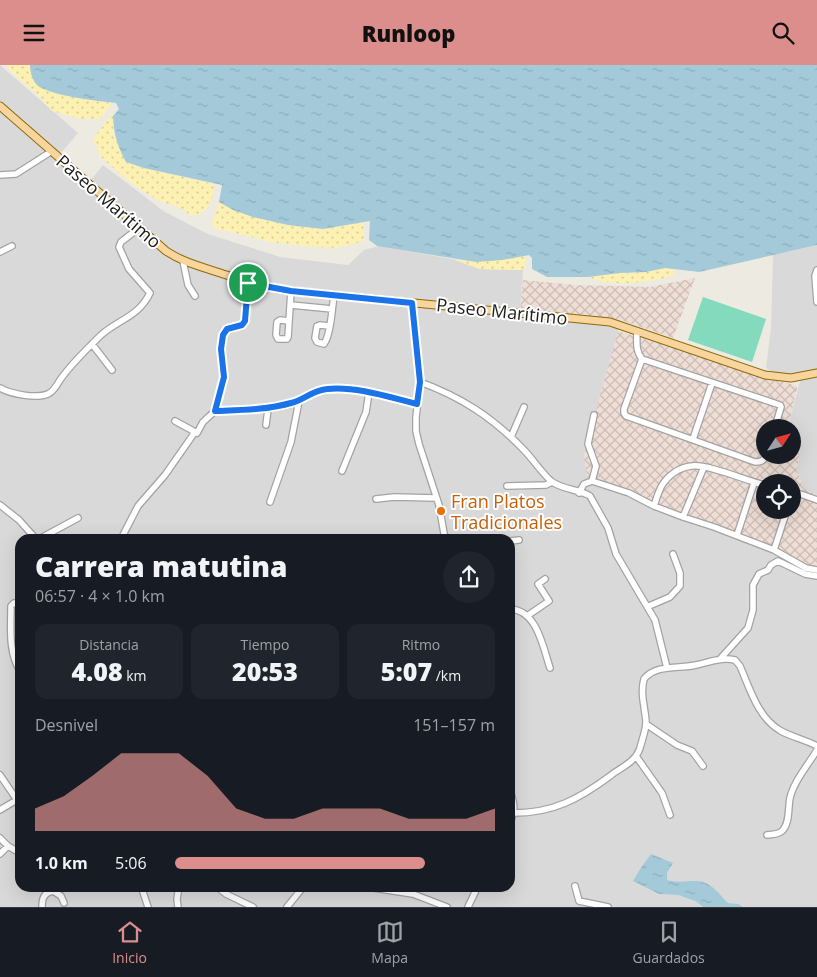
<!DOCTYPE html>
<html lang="es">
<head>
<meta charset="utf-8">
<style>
  :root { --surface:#171b24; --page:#20242c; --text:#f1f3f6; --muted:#9ea1a6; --line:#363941; --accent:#db8e8b }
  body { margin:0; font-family:"Open Sans",sans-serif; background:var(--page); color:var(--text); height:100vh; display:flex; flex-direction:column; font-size:19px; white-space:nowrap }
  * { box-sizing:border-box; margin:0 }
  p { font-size:16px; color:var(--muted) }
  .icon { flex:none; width:28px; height:28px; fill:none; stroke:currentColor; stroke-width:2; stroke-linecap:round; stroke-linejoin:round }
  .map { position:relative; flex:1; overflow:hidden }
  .side { position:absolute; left:15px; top:469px; width:500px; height:358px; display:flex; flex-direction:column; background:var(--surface); border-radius:15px; box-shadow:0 5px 20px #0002 }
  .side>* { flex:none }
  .needle { width:32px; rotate:54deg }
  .buttons { position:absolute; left:756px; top:354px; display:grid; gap:10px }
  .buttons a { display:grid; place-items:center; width:45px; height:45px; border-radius:50%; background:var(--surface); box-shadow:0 5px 20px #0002; font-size:25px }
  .pin { position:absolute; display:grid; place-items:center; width:42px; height:42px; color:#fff; margin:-21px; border:2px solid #fff; border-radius:50%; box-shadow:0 1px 5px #0007 }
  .round { display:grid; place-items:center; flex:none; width:52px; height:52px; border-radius:26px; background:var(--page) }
  .headline { display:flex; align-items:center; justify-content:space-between; height:85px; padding:0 20px }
  h1 { font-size:28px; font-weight:800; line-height:38px }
  .metrics { display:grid; grid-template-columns:repeat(3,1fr); gap:8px; height:85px; padding:5px 20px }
  .metrics div { display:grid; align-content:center; border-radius:12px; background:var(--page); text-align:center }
  .metrics b { font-size:25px; font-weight:800 }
  .metrics small { font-size:14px; font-weight:400 }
  .metrics p { font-size:14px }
  .chart { height:140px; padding:10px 20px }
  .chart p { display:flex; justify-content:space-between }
  .chart svg { width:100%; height:90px; margin-top:5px; fill:var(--accent); opacity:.7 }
  ul { padding:0 20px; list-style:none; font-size:16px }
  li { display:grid; grid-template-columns:80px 60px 1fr; align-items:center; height:38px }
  li i { height:12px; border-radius:6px; background:var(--accent) }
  header { display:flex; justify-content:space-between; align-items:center; height:65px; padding:0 20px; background:var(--accent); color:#111; font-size:22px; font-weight:800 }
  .menu { display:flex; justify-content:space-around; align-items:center; height:70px; border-top:1px solid var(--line); background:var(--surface); font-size:14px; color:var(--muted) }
  .menu a { display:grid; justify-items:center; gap:2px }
  .menu .current { color:var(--accent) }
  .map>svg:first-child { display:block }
</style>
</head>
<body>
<header><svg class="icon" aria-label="menu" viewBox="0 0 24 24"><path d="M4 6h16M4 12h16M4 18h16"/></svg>Runloop<svg class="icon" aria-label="search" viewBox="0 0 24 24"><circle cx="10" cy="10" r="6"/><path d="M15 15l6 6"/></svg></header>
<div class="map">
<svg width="817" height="842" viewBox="0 0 817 842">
  <defs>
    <pattern id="military-cross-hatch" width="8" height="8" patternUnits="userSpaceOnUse" patternTransform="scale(1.25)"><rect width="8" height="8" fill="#efded5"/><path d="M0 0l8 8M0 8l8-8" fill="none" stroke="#ccbeb6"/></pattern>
    <pattern id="sand-dots" width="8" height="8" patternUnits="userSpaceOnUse" patternTransform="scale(1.25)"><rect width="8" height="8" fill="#fcf1b2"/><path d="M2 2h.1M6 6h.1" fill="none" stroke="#d7ce98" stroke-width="1.8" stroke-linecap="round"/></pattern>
    <pattern id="water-ripples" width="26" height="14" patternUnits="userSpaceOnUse" patternTransform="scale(1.25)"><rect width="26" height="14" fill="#a4cad9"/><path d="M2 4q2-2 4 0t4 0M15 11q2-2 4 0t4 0" fill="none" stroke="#8dadba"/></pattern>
  </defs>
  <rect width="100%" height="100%" fill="#edeae2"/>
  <path fill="#dad9d9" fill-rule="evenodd" d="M0,0l78,68 -23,27 30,27 18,-22 62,47 43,22 72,23 68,8 16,-15 15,-4 78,14 23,9 43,1 -3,40 101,10 -22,82 29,93 40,20 91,31 50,27h8v334h-74l-4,-3 -11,-1 -12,-12 -12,-9 -27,1 -10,-3v-7l-16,-19 7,40 20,1 17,6 8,6h-703zM20,474h490v347h-490z
    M817,180v250l-13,-6 -7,-18 4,-33 -8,-7 -1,-4h-4l14,-53h-25l-11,-6 5,-40 2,-73z"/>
  <path fill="url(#military-cross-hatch)" fill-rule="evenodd" d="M695,213l-22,60 -52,-18 -101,-9 3,-31 52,5 75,2z
    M618,266l179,55v3l-9,38h-23v28h27l1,-24 8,7 -4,33 7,18 13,6v78h-7l-51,-27 -91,-31 -40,-20 -40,-13 -4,-27zM765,418h27v27h-27z"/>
  <path fill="url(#sand-dots)" d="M6,0h24v3l55,30 26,5 -1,4 -10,12h-19l-29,-8 -17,-19 -24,-20z
    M111,50l2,1 1,18 12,28 18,6 70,16c-1,17 -5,29 -23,32 -13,-12 -21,-10 -35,-17 -21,-11 -40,-28 -57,-44l-1,-8 -6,-7z
    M219,137l14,8 90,19 41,-7v19l-27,7 -36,-2 -30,-4 -57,-14 -2,-5z
    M526,190l-1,13 -2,2 -43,-1 -25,-9c25,2 46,0 71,-5z
    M665,203l8,1 1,7c-25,6 -62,12 -86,1l32,-4 26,-1z"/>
  <path fill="#83dabd" d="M703,232l63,22 -14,43 -64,-22z"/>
  <path fill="url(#water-ripples)" d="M30,0h787v180l-118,27 -34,-4 -19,4 -26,1 -32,4h-41l-15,-8v-11l-3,-3 -27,5 -26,2 -99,-16 -8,-6 1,-19 -47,8 -35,-4 -35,-8 -20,-7 -14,-8 3,-17 -78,-17 -18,-6c-9,-17 -12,-27 -13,-46l6,-7 -3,-6c-18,-2 -68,-7 -80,-19 -4,-5 -6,-13 -6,-19z
    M651,789l22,9 -6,10v7c14,4 26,-1 36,2 10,3 18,14 25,21l11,1 4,3h-40l-8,-6 -17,-6 -19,-1 -26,-13 7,-12z"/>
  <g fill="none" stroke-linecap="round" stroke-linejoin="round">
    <g stroke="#a3a3a3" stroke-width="8">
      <path id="minor" d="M0,110l16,-1 36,-23
        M0,187l12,-6
        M183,196l5,24 7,11
        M817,205l-2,6 2,26
        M412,238l8,79 -4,35v14l3,13 20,61 6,34
        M291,240l41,4
        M289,256l-9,-1 -3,2 -1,13 2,4h9l1,-2 3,-46
        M329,261l-9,-1 -3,1 -2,12 2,4 7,2c7,-10 8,-36 10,-48
        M637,266c0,10 -2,19 5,28l-18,50v4l2,3 129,46c6,0 9,-1 11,-7
        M92,279l20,26
        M642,294l138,46 1,2 -6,20
        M420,317c41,15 72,35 103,67 10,10 17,22 28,32 11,9 28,8 39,15l18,32 8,26 39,66 12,48
        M0,323c11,6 36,11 48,6 6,-3 9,-9 12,-14 11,-16 25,-29 39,-43 17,-17 39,-19 51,-44l-21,-24 -10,-22 2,-5 18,-14
        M215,346l9,-34 -3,-28 2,-14 4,-5 15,-5 3,-4 3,-39
        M175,356l22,12 6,-11 12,-11c26,-1 51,-1 76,-7 13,-4 22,-14 36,-15 29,-3 62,8 90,15
        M266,360l2,-16
        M511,372l13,-30
        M693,374l19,-56
        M342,406l24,-59 3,-20
        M592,416l4,-15 -8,-22 6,-29
        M507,421l39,-1 6,-3
        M792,426l25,9
        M579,428l5,-9 8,-3 37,12 25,13 29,11 31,10 60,23 32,18 11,2
        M376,434l18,-2 42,1
        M270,437l21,-60 8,-41
        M0,440l19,15 17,19
        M654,441c2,-6 4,-13 7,-19 6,-11 18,-20 31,-21 16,-2 55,15 73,19
        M683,452l21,-50
        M737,470l17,-52
        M39,474l39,-21
        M121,474l17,-33 27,-31 30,-43
        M510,476l9,-1
        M774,485l13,-40
        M20,539l-6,-1 -3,3c0,22 -3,45 9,65
        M649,541l21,-9 10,-11v-13l-7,-19
        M510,544c27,1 33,38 40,59
        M527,551l22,-15 -11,-17 7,-5
        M720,594l28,-31 5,-18v-25l6,-11 9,-4 3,-5 7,-4 27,13 12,2
        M646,659l31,21 15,6 11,15
        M636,691l26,37 8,22
        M0,710l17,25
        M510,725c4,13 6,19 0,32
        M0,745l20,-12
        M514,748c39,0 65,-14 96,-37 11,-9 25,-13 30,-28 2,-8 6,-18 6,-26 -1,-15 -6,-28 -2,-43 12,-15 36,-10 52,-14 14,-3 25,-8 39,-5l5,6c10,23 18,52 41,65 11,6 25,9 36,15
        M767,770c5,-1 11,0 15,-4 8,-7 6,-24 8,-33 4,-17 18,-33 27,-48
        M0,773l8,8 12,7
        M0,789l8,-8
        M141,821l7,21
        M216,821l10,8 27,13
        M360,821l53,8 34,13
        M575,821l4,15 29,6
        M42,842c0,-9 2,-14 11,-16l8,5 3,7
        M178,842l-1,-8 2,-13
        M287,842l17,-21
        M468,842l10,-21"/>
    </g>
    <g stroke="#8e6906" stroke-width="9">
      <path id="major" d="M0,41l166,145c18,12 37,16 57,23 23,7 45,14 68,17l319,31 155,53 26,3 26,-5"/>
    </g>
    <use href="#minor" stroke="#fff" stroke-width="5.5"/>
    <use href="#major" stroke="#f7d59d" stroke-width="7"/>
  </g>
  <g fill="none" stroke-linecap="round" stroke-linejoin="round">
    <g stroke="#fff" stroke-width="10">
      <path id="route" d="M248,218l43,8 121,12 8,79 -3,22c-28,-7 -61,-18 -90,-15 -14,1 -23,11 -36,14 -25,7 -50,7 -76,8l9,-34 -3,-28 2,-14 4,-6 15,-4 3,-4z"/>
    </g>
    <use href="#route" stroke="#1a73e8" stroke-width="6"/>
  </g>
  <circle fill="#e8710a" stroke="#fff" stroke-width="2" cx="441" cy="446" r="5"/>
  <g text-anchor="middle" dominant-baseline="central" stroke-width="4" stroke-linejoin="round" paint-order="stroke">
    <g font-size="18" fill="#1c1c1c" stroke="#fff">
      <text transform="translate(109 136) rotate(41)">Paseo Marítimo</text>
      <text transform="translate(502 246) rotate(6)">Paseo Marítimo</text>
    </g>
    <g font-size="18" fill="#c56008" stroke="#fff" text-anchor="start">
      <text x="451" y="436">Fran Platos<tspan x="451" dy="21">Tradicionales</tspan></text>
    </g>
  </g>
</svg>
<div class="buttons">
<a><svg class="needle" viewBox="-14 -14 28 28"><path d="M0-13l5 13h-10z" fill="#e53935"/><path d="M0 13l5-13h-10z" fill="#9ea1a6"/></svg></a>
<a><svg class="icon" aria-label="locate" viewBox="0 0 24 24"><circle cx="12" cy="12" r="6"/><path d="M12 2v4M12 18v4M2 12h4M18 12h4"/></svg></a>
</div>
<div class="pin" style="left:248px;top:218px;background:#1e9e55"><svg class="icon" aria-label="arrive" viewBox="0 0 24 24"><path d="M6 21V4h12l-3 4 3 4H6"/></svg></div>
<section class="side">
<div class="headline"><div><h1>Carrera matutina</h1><p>06:57 · 4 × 1.0 km</p></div><a class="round"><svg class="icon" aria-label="share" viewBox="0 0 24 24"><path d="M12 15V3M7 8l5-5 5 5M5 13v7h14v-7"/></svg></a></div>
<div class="metrics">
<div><p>Distancia</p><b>4.08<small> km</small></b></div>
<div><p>Tiempo</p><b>20:53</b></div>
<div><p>Ritmo</p><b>5:07<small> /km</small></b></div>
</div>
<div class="chart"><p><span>Desnivel</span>151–157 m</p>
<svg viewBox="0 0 160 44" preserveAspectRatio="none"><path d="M0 44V33L10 27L20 17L30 6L40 6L50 6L60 17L70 33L80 38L90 38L100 33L110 33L120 33L130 38L140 38L150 38L160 33V44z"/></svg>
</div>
<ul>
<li><b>1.0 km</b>5:06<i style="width:78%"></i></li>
</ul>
</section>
</div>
<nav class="menu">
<a class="current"><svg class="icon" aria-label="home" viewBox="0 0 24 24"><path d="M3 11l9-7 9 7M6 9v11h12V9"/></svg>Inicio</a>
<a><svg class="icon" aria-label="map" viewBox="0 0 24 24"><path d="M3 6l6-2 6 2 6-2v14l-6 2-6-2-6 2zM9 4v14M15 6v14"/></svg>Mapa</a>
<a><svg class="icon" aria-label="saved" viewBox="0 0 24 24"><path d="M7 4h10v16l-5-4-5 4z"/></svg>Guardados</a>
</nav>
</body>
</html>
